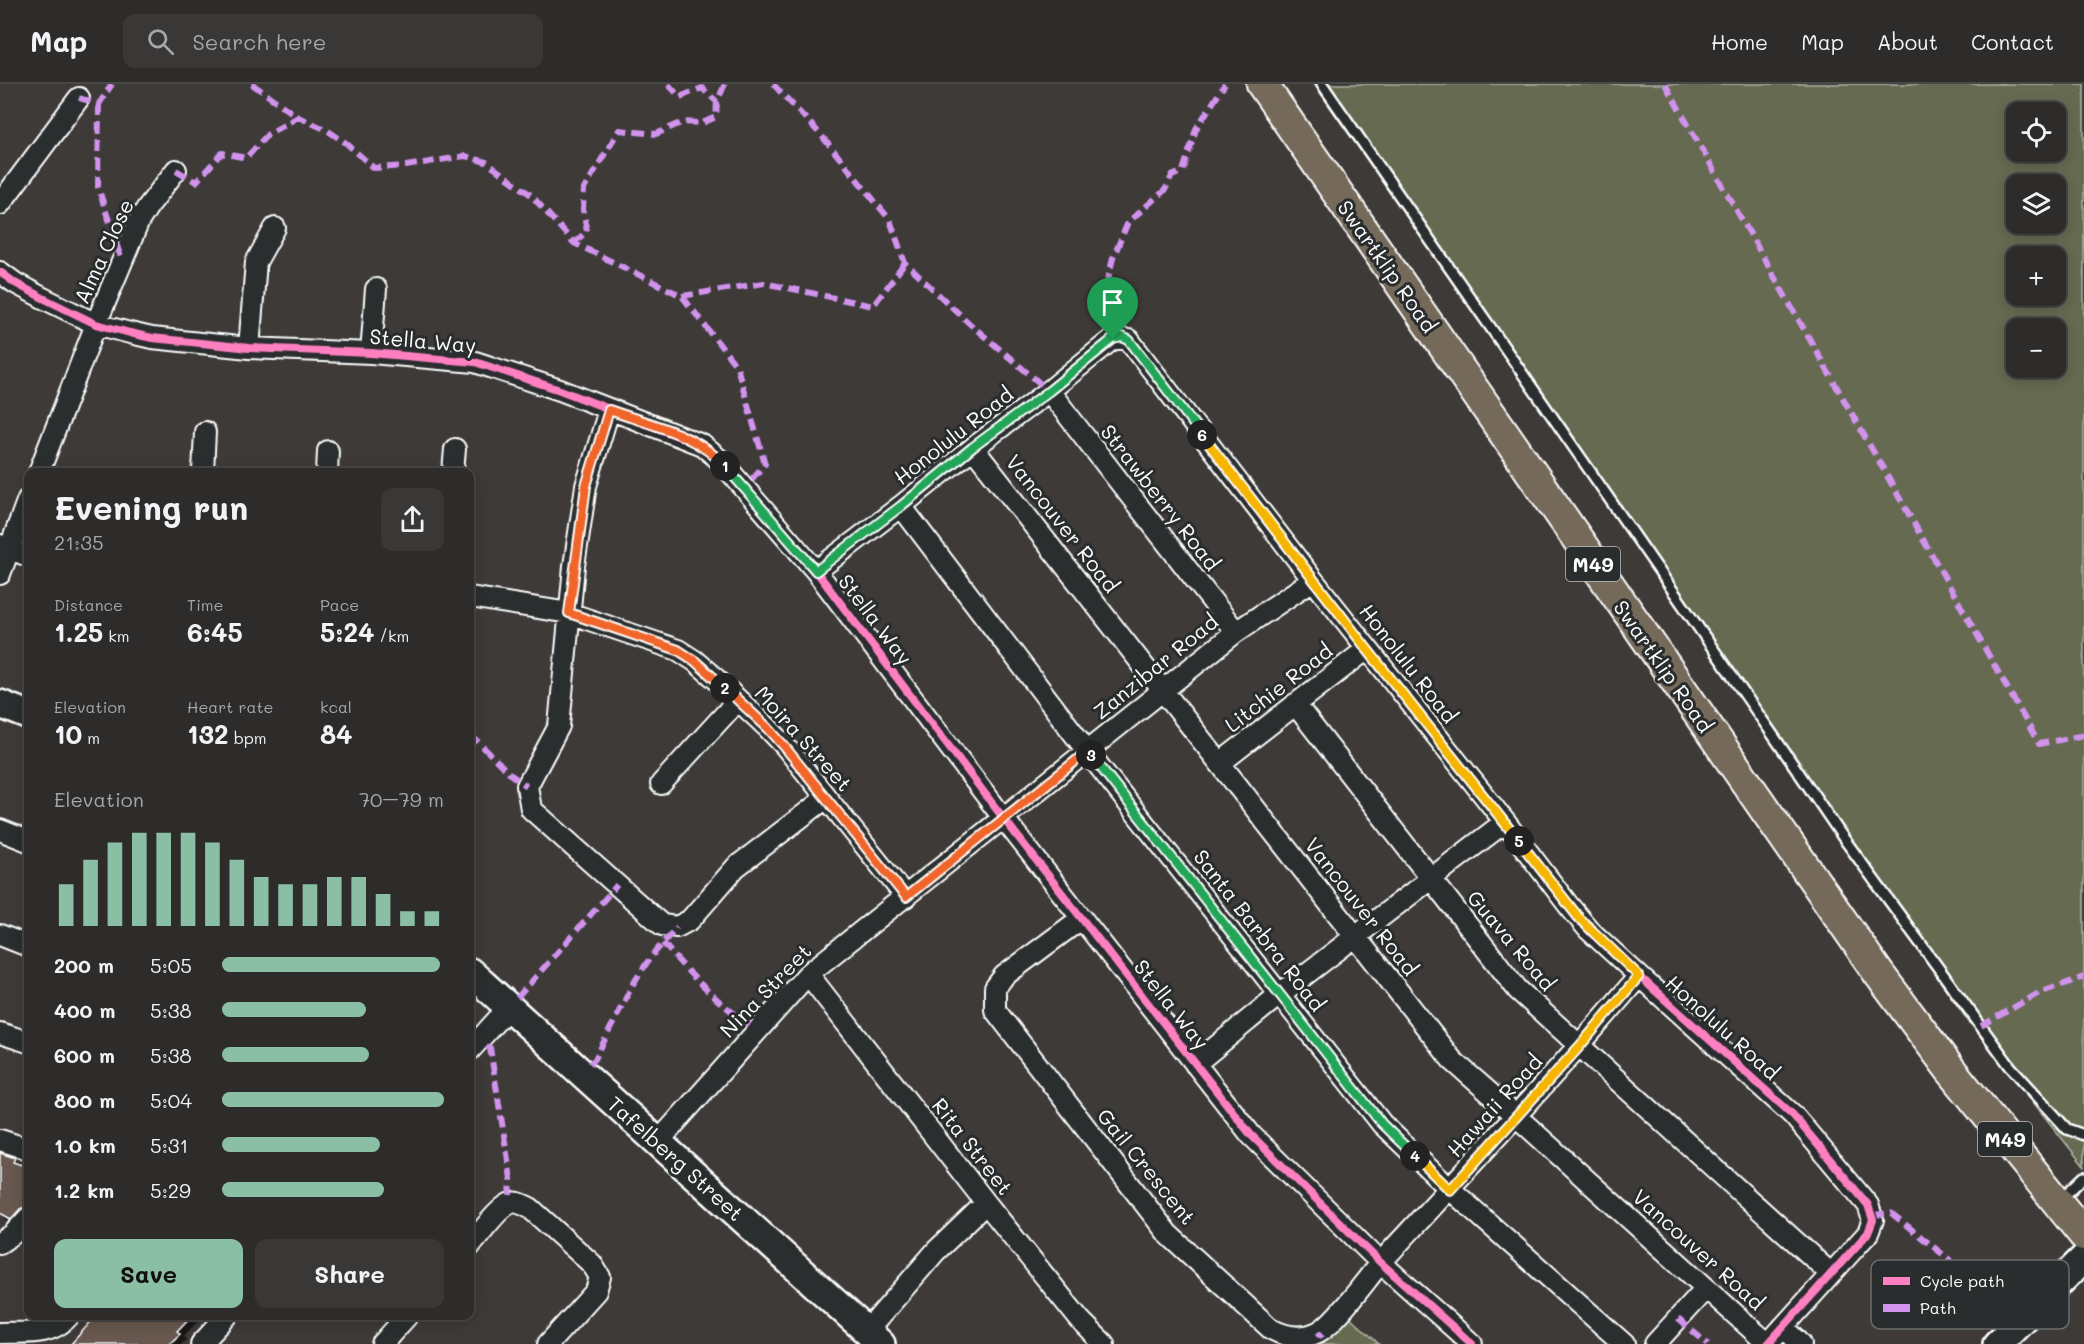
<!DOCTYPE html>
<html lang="en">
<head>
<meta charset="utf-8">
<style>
  :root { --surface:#2e2c2a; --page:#3a3836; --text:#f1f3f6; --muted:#a7a7a8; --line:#494847; --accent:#8abfa5 }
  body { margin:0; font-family:Mali,sans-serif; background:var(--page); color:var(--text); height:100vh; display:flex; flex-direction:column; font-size:22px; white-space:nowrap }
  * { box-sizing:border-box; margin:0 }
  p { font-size:20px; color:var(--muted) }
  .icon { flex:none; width:33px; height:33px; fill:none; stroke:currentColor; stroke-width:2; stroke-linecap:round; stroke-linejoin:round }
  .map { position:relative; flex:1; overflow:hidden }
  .drawer { position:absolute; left:24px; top:384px; width:450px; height:852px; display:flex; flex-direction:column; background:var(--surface); border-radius:12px; box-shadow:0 3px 15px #0003,0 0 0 2px var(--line) }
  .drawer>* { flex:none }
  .fabs { position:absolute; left:2006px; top:18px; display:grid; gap:12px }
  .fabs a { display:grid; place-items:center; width:60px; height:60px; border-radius:12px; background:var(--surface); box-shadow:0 3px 15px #0003,0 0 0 2px var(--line); font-size:30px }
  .pin { position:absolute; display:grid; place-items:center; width:51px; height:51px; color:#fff; margin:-62px -26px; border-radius:50% 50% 50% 0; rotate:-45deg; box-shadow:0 0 6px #0007 }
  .pin .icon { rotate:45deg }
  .km { position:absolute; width:30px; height:30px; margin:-15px; border-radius:50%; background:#222; color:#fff; font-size:16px; line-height:30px; text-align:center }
  .round { display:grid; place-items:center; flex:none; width:63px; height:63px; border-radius:12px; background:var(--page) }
  .headline { display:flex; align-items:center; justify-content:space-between; height:102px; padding:0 30px }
  h1 { font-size:33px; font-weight:800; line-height:45px }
  .stats { display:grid; grid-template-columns:repeat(3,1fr); gap:9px; height:102px; padding:6px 30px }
  .stats div { display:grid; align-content:center }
  .stats b { font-size:26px; font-weight:800 }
  .stats small { font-size:16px; font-weight:400 }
  .stats p { font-size:16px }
  .chart { height:168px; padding:12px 30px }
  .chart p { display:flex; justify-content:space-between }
  .chart svg { width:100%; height:108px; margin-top:6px; stroke:var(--accent); stroke-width:6 }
  .primary-button { display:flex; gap:12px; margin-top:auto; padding:12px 30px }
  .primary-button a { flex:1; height:69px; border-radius:12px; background:var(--accent); color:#111; font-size:24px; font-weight:800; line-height:69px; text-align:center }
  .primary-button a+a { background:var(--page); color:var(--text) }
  ul { padding:0 30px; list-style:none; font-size:20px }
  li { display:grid; grid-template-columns:96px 72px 1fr; align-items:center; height:45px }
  li i { height:15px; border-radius:8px; background:var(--accent) }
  header { display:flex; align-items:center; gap:36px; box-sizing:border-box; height:84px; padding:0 30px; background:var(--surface); border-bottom:2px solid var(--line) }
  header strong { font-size:28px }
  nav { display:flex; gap:33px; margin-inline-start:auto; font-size:21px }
  .search { width:420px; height:54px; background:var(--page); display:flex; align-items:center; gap:15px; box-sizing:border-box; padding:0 21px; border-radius:12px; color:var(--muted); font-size:22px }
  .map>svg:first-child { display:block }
</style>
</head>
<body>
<header>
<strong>Map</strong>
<div class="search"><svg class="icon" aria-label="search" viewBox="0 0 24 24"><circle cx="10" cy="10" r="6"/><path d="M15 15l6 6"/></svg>Search here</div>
<nav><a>Home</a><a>Map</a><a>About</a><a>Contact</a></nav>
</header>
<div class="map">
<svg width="2084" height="1260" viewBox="0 0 2084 1260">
  <defs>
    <filter id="shadow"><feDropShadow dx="5.5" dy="5.5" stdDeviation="0" flood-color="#0009"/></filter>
  </defs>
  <rect width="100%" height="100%" fill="#3d3a38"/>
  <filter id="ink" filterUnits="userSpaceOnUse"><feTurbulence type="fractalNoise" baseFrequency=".0167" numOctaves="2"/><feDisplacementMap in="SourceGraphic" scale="12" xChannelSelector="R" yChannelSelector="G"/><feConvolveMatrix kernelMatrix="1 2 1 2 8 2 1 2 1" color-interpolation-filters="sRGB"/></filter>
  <g filter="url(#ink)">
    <path fill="#656b51" stroke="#b2b5a8" stroke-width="1.5" fill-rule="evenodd" d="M1314,0h770v1082l-116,-145zM2016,28h39v40h-39zM2016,100h39v40h-39zM2016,172h39v40h-39zM2016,244h39v40h-39z
      M1348,1231l31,29h-61l6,-2z"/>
    <path fill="#685850" stroke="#fff" stroke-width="1.5" filter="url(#shadow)" d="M0,1069l15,5 -2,4 15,5v39l-8,3 -9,10 -11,-6z
      M96,1232h95l-14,15 3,3 -11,10h-98z"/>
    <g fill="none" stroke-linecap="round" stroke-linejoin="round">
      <g stroke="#fff" stroke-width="14">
        <path id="lane" d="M1322,0l473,683 47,69 168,230 57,63 17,6
          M2061,1115l23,-22"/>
      </g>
      <g stroke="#fff" stroke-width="24">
        <path id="street" d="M0,120l79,-106
          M0,188l15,11 28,15 53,26 34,9 22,5 97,10 122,5 104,9 85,28 142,55 18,15 96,111 188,248 247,316 130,128 91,81
          M249,264l7,-86 19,-34
          M371,269l5,-64
          M1049,307l187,241
          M609,326l-23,76 -12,80 -15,160 -32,60 4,23 131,116 15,2 13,-7 46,-53 90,-69
          M973,364l479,612 64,56 252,228
          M39,388l57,-148 43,-103 8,-13 29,-38
          M203,388l2,-40
          M327,388l1,-21
          M453,388l2,-23
          M901,422l186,245 295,373 68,65 174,155
          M0,461l28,11
          M816,487l85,-65 72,-58 76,-57 60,-49 8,-4 12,2 184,240 192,242 64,84 20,24 50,46 154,139 75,90 5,15 -5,13 -100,111
          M0,490l28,-75
          M470,513l99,16 109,37 17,11 21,18 52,49 17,18 121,151
          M1295,620l223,286 312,283
          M1220,679l147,-114
          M661,700l77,-84
          M0,746l28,11
          M1082,834l-78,58 -9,12v22l173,224 103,95c15,8 31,11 47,3 18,-9 49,-54 64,-71 87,-94 174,-187 257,-285
          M0,851l28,11
          M808,890l178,229 94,117 24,24
          M0,949l28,9
          M470,966l38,-42
          M1195,980l85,-70 225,-172
          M0,1056l28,9
          M658,1058l150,-168 428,-342 77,-52
          M0,1159l13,-9 15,-16
          M470,1162c8,-10 30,-40 41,-43 6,-2 13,2 19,5l62,56 8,13 -4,14 -48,53
          M1783,1243l18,17
          M867,1247l69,-80 50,-48
          M0,1249c27,-1 50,4 69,-17
          M201,1260l26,-28
          M382,1260l25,-28
          M1655,1260l51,-56"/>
      </g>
      <g stroke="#fff" stroke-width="32">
        <path id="secondary" d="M0,620l28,11
          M470,888l411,372
          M1997,1260l87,-86"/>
      </g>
      <g stroke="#fff" stroke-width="34">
        <path id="primary" d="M1262,0l617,890 71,95 134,166"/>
      </g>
      <use href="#lane" stroke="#2a2d2e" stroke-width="9"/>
      <use href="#street" stroke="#2a2d2e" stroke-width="20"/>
      <use href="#secondary" stroke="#2a2d2e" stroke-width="27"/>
      <use href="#primary" stroke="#746a5a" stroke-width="30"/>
      <path stroke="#d193ec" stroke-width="6" stroke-dasharray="12 6" stroke-linecap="butt" d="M252,0l46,33 29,13 19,13 28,25 32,-2 59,-10 21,6 45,33 43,48 108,53 55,71 28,97 -21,24
        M668,0l12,13 22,-9 15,14
        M773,0l48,51 69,85 15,43 65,61 79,67
        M1665,0l374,660 45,-9
        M79,14l20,6 13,-20
        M99,20l-1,83 24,74
        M176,86l20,12 26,-29 24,5 22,-24 30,-17
        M574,159l13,-12 -4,-21 1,-21 35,-59 37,4 27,-12 19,1 14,-6 1,-15 8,-18
        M682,212l82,-13 109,23 32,-43
        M1117,254l-10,-54 6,-26 15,-36 37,-32 7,-14 11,-5 13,-42 29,-45
        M470,650l41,41 16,11
        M663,859c25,30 55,61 89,83
        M517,914l100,-113
        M1981,942l58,-33 45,-16
        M487,962l3,2 21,131 -1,16
        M590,980l5,-5 38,-75 17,-26 27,-31
        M1873,1131l18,-2 59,47 13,32 63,6
        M1678,1235l30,25
        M1318,1248l5,5"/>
      <g stroke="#2a2d2e" stroke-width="11">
        <path id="cycleway" d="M0,188l15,11 28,15 53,26 34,9 22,5 97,10 122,5 104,9 85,28 142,55 18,15 96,111 188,248 247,316 130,128 91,81
          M816,487l85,-65 72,-58 76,-57 60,-49 8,-4 12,2 184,240 192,242 64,84 20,24 50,46 154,139 75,90 5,15 -5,13 -100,111"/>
      </g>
      <use href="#cycleway" stroke="#ff80c0" stroke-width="8"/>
    </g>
  </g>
  <g fill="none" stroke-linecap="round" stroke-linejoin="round" filter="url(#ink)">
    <g stroke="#fff" stroke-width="12">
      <path id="split-1" d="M725,382l91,105 85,-65 72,-59 76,-56 64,-52"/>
    </g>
    <g stroke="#fff" stroke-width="12">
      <path id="split-2" d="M725,604l-30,-27 -17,-11 -109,-37 17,-127 23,-76c39,14 87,23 116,56"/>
    </g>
    <g stroke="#fff" stroke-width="12">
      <path id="split-3" d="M725,604l43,40 16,18 122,151 182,-146 3,4"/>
    </g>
    <g stroke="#fff" stroke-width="12">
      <path id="split-4" d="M1091,671l291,369 33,32"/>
    </g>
    <g stroke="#fff" stroke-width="12">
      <path id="split-5" d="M1415,1072l35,34 129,-143 60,-71 -60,-58 -60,-77"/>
    </g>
    <g stroke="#fff" stroke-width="12">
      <path id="split-6" d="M1202,351l165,214 152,192"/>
    </g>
    <g stroke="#fff" stroke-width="12">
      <path id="split-7" d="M1113,255l9,-2 7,3 73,95"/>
    </g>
    <use href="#split-1" stroke="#22a559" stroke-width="8"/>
    <use href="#split-2" stroke="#f0652b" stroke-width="8"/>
    <use href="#split-3" stroke="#f0652b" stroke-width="8"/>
    <use href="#split-4" stroke="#22a559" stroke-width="8"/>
    <use href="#split-5" stroke="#f5b400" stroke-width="8"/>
    <use href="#split-6" stroke="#f5b400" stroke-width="8"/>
    <use href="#split-7" stroke="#22a559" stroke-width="8"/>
  </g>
  <g text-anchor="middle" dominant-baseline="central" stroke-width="6" stroke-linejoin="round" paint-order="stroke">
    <g fill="#2a2d2e" stroke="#bfc0c0" stroke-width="1.5">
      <rect x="1566" y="463" width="54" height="34" rx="4.5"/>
      <rect x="1978" y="1038" width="54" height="34" rx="4.5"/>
    </g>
    <g font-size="20" font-weight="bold" fill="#fff">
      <text x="1593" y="480">M49</text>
      <text x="2005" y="1055">M49</text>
    </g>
    <g font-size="21" fill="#fff" stroke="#2a2d2e">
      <text transform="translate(103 167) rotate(-65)">Alma Close</text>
      <text transform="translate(1388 182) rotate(55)">Swartklip Road</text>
      <text transform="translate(423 256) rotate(5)">Stella Way</text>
      <text transform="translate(953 351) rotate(-38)">Honolulu Road</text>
      <text transform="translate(1161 413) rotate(52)">Strawberry Road</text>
      <text transform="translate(1063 439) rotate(52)">Vancouver Road</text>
      <text transform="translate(876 535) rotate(53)">Stella Way</text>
      <text transform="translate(1409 579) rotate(52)">Honolulu Road</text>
      <text transform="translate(1155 582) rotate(-39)">Zanzibar Road</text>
      <text transform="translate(1664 582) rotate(55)">Swartklip Road</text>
      <text transform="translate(1278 603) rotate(-38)">Litchie Road</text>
      <text transform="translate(804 654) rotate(48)">Moira Street</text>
      <text transform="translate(1362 822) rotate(52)">Vancouver Road</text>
      <text transform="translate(1260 846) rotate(52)">Santa Barbra Road</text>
      <text transform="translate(1512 856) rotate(50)">Guava Road</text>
      <text transform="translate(765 906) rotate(-46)">Nina Street</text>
      <text transform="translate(1172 920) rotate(52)">Stella Way</text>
      <text transform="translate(1723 943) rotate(42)">Honolulu Road</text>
      <text transform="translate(1494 1021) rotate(-48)">Hawaii Road</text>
      <text transform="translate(973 1062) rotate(52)">Rita Street</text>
      <text transform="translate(676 1074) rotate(42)">Tafelberg Street</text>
      <text transform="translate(1147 1082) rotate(51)">Gail Crescent</text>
      <text transform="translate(1699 1165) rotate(42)">Vancouver Road</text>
    </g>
  </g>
  <rect x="1871" y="1176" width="198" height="69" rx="9" fill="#2a2d2e" stroke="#6a6c6d" stroke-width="1.5"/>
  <rect x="1883" y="1193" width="27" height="8" fill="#ff80c0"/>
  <rect x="1883" y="1220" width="27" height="8" fill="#d193ec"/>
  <g font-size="16" fill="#fff">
    <text x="1920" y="1203">Cycle path</text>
    <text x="1920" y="1230">Path</text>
  </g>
</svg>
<div class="fabs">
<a><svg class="icon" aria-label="locate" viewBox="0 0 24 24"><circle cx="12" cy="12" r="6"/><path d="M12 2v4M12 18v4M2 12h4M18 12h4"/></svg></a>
<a><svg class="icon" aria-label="layers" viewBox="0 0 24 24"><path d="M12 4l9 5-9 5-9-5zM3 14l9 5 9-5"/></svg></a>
<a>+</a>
<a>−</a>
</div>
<div class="pin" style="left:1113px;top:255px;background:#1e9e55"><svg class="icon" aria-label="arrive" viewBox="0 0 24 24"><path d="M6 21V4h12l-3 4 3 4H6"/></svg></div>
<b class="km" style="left:725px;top:382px">1</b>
<b class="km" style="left:725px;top:604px">2</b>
<b class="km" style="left:1091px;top:671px">3</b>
<b class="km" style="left:1415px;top:1072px">4</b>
<b class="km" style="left:1519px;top:757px">5</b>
<b class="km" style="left:1202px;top:351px">6</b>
<section class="drawer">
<div class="headline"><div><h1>Evening run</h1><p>21:35</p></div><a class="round"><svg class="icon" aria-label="share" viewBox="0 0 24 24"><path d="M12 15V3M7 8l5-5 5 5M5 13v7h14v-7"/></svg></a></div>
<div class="stats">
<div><p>Distance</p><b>1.25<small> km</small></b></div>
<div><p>Time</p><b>6:45</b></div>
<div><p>Pace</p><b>5:24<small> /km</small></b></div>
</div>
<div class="stats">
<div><p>Elevation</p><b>10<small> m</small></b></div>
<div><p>Heart rate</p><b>132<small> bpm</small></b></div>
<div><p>kcal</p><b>84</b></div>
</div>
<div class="chart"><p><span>Elevation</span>70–79 m</p>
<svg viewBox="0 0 160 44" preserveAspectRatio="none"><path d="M5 44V27M15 44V17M25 44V10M35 44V6M45 44V6M55 44V6M65 44V10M75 44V17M85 44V24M95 44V27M105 44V27M115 44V24M125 44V24M135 44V31M145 44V38M155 44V38"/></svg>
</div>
<ul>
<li><b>200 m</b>5:05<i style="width:98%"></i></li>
<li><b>400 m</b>5:38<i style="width:65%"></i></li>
<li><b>600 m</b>5:38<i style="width:66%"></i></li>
<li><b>800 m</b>5:04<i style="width:100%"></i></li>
<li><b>1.0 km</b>5:31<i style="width:71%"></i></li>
<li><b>1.2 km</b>5:29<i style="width:73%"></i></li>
</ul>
<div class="primary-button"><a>Save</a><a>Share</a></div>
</section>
</div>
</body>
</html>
